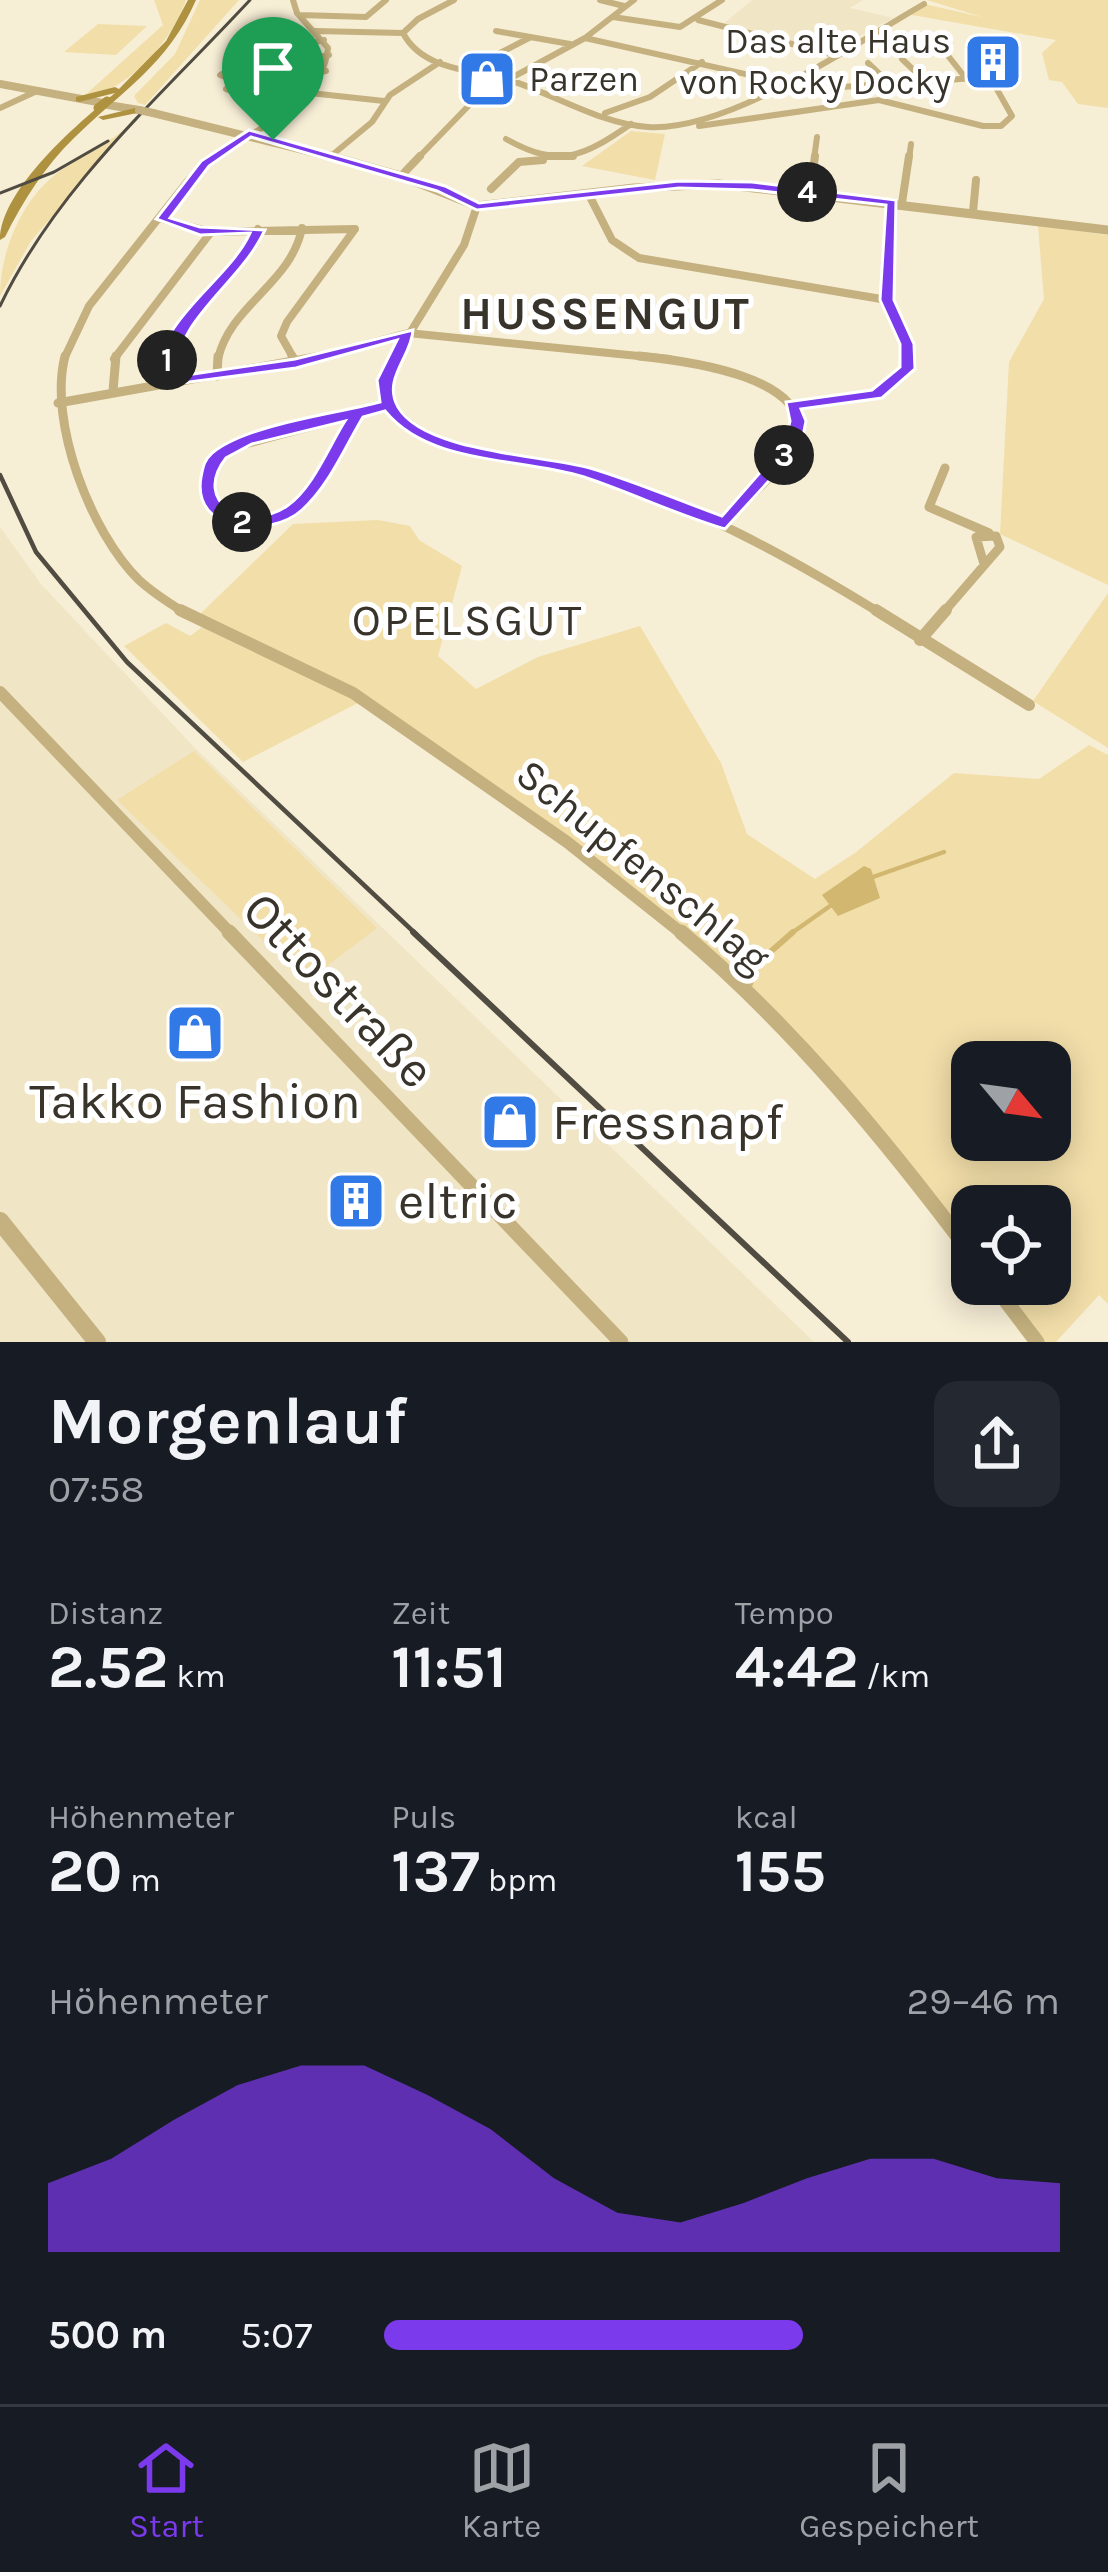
<!DOCTYPE html>
<html lang="de">
<head>
<meta charset="utf-8">
<style>
  :root { --surface:#171b24; --page:#242831; --text:#f1f3f6; --muted:#9ea1a6; --line:#363941; --accent:#7c3aed }
  body { margin:0; font-family:Karla,sans-serif; background:var(--page); color:var(--text); height:100vh; display:flex; flex-direction:column; font-size:45px; white-space:nowrap }
  * { box-sizing:border-box; margin:0 }
  p { font-size:39px; color:var(--muted) }
  .icon { flex:none; width:66px; height:66px; fill:none; stroke:currentColor; stroke-width:2; stroke-linecap:round; stroke-linejoin:round }
  .map { position:relative; height:1342px; overflow:hidden }
  .drawer { display:flex; flex-direction:column; background:var(--surface); flex:1 }
  .drawer>* { flex:none }
  .needle { width:78px; rotate:119deg }
  .controls { position:absolute; left:951px; top:1041px; display:grid; gap:24px }
  .controls a { display:grid; place-items:center; width:120px; height:120px; border-radius:24px; background:var(--surface); box-shadow:0 6px 30px #0003; font-size:60px }
  .pin { position:absolute; display:grid; place-items:center; width:102px; height:102px; color:#fff; margin:-123px -51px; border-radius:50% 50% 50% 0; rotate:-45deg; box-shadow:0 0 12px #0007 }
  .pin .icon { rotate:45deg }
  .km { position:absolute; width:60px; height:60px; margin:-30px; border-radius:50%; background:#222; color:#fff; font-size:33px; line-height:60px; text-align:center }
  .round { display:grid; place-items:center; flex:none; width:126px; height:126px; border-radius:24px; background:var(--page) }
  .summary { display:flex; align-items:center; justify-content:space-between; height:204px; padding:0 48px }
  h1 { font-size:66px; font-weight:700; line-height:90px }
  .stats { display:grid; grid-template-columns:repeat(3,1fr); gap:18px; height:204px; padding:12px 48px }
  .stats div { display:grid; align-content:center }
  .stats b { font-size:60px; font-weight:700 }
  .stats small { font-size:33px; font-weight:400 }
  .stats p { font-size:33px }
  .chart { height:336px; padding:24px 48px }
  .chart p { display:flex; justify-content:space-between }
  .chart svg { width:100%; height:216px; margin-top:12px; fill:var(--accent); opacity:.7 }
  ul { padding:0 48px; list-style:none; font-size:39px }
  li { display:grid; grid-template-columns:192px 144px 1fr; align-items:center; height:90px }
  li i { height:30px; border-radius:15px; background:var(--accent) }
  .tab-bar { display:flex; justify-content:space-around; align-items:center; height:168px; border-top:3px solid var(--line); background:var(--surface); font-size:33px; color:var(--muted) }
  .tab-bar a { display:grid; justify-items:center; gap:6px }
  .tab-bar .active { color:var(--accent) }
  .map>svg:first-child { display:block }
</style>
</head>
<body>
<div class="map">
<svg width="1108" height="1342" viewBox="0 0 1108 1342">
  <rect width="100%" height="100%" fill="#f7eed6"/>
  <path fill="#f0e5c5" d="M752,0h111l-13,8 43,10 -65,35 -106,-28z
    M0,527l41,57 152,162 621,596h-814z"/>
  <path fill="#f2dea9" fill-rule="evenodd" d="M154,0h32c-15,42 -58,92 -103,97l80,-72z
    M200,0h39l-94,105 -7,-2 -4,-7 41,-42z
    M927,0h181v108l-30,-4 -16,-22 -13,-2 -7,-27 14,-13 -150,-26 18,-10 58,13z
    M98,24l49,2 -31,29 -52,-3z
    M132,124l-101,117 -31,55c0,-45 22,-98 60,-125 24,-16 49,-29 72,-47z
    M631,131l34,3 -10,46 -73,-14z
    M1038,226l70,9v350l-108,-51 9,-172 35,-63z
    M378,520l32,6 9,14 43,26 -24,90 38,33 62,-32 102,-31 81,137 26,71 68,45 40,-26 99,-80 85,6 50,-34 19,10v549l-9,-9 -43,47h-19l-44,-58h57v-78h-78v49c-57,-70 -112,-145 -173,-212 -125,-136 -285,-239 -437,-342l-119,61 -119,-116 42,-23 24,13 15,-11 -10,-6 98,-95zM972,1062h78v78h-78z
    M1108,593v155l-75,-47z
    M194,751l183,177 -71,54 -189,-182z"/>
  <path fill="#d1b76f" d="M864,866l7,3 9,29 -42,18 -16,-21z"/>
  <g fill="none" stroke-linecap="round" stroke-linejoin="round">
    <path stroke="#d1b76f" stroke-width="4.5" d="M873,877l71,-25
      M789,935l41,-29"/>
    <path stroke="#d1b76f" stroke-width="6" d="M749,986l10,-24 34,-30"/>
    <path stroke="#c4b17f" stroke-width="6" d="M600,0l24,6
      M300,15l66,2 20,-17
      M613,17l67,10 42,-27
      M698,20l133,34
      M316,31l87,2
      M496,31l74,13
      M403,33c20,38 69,36 106,47 45,14 91,44 139,47 81,5 206,-83 276,-123
      M403,33l15,-14 36,-19
      M585,38l227,51 178,-12
      M498,54l31,-16
      M949,57l15,19
      M902,59l21,20
      M868,63l19,18
      M990,77l19,-19
      M238,82l-18,-7 35,-20 69,-15
      M310,93l74,8
      M248,98l-22,-9 46,-23 57,-11
      M248,98l36,-19 42,-8
      M248,98l2,11 29,7
      M0,108l37,-17
      M605,113l45,-16 52,-35
      M699,126l180,-26 104,26h18l11,-10 -22,-39
      M506,139c54,30 77,18 125,-15
      M331,156l41,-34 18,-27 50,-33
      M211,159c43,-31 111,-51 117,-111l-31,-35 -4,-13
      M417,159l61,-63 107,-58 49,-38
      M814,159l3,-22
      M909,159l2,-15"/>
    <path stroke="#c4b17f" stroke-width="8" d="M545,156h28
      M401,176l19,-20
      M491,189l28,-27 24,-2
      M810,192l5,-36
      M588,193l24,47 27,18 248,42
      M892,202l-5,98 20,44v15
      M902,203l7,-47
      M973,212l3,-32
      M162,219l49,13 144,-3 -68,93 -6,14 13,23
      M64,359l25,-53 99,-125 27,-25
      M114,359l97,-127
      M170,359c18,-51 65,-81 88,-130
      M218,359c12,-54 73,-75 84,-131
      M310,359l98,-26 261,26
      M394,359l70,-114 13,-39"/>
    <path stroke="#c4b17f" stroke-width="9" d="M65,356c-17,66 26,177 74,224 14,13 30,23 46,33
      M292,356l4,7
      M396,356l-12,36c13,24 27,37 53,48 48,22 103,18 153,33 103,31 199,84 290,140
      M639,356c40,4 188,21 154,90 -12,24 -50,56 -68,77
      M217,376l1,-20
      M165,383l5,-27
      M113,391l3,-35
      M58,403l263,-47
      M791,405l85,-11 31,-25v-13
      M357,414c-32,55 -66,136 -141,97 -12,-25 -9,-46 14,-63z
      M357,414l31,-9
      M945,468l-16,39 60,26
      M943,613l57,-66 -4,-11 -20,1 8,27"/>
    <path stroke="#c4b17f" stroke-width="12" d="M180,610l173,83 214,149 117,93
      M876,610l153,95
      M920,640l26,-30
      M0,692l232,243"/>
    <path stroke="#c4b17f" stroke-width="15" d="M229,932l392,410
      M681,932c111,94 204,207 291,323
      M993,1284l44,58"/>
    <path stroke="#c4b17f" stroke-width="8" d="M0,84l103,19
      M108,105l31,5
      M153,113l187,46"/>
    <path stroke="#c4b17f" stroke-width="9" d="M330,156l71,20 76,30 157,-18 85,-4 389,46"/>
    <path stroke="#c4b17f" stroke-width="18" d="M0,1221l97,121"/>
    <path fill="#af9240" fill-rule="evenodd" d="M188,0h8c-28,64 -74,91 -122,138 -29,28 -51,63 -69,99l-5,3c0,-50 78,-117 115,-147l-36,9 -3,-1v-4l39,-10 4,2 47,-48z
      M139,107l3,1v4l-39,8 -5,-3z"/>
    <path stroke="#514c41" stroke-width="3" d="M0,193l54,-21 54,-31
      M0,306c58,-121 160,-209 250,-306"/>
    <path stroke="#514c41" stroke-width="4.5" d="M0,475l36,77 91,110 290,273"/>
    <path stroke="#514c41" stroke-width="6" d="M413,932l435,410"/>
    <path stroke="#c4b17f" stroke-width="8" d="M139,110l14,3"/>
    <path stroke="#af9240" stroke-width="9" d="M98,108l9,-7"/>
  </g>
  <path fill="#7c3aed" stroke="#fff" stroke-width="3" fill-rule="evenodd" d="M249,130l196,56 34,17 200,-22 73,1 144,18 -2,100 20,44 1,25 -33,29 -81,11 5,12 -5,25 -76,83c-48,-14 -93,-36 -141,-52 -64,-20 -154,-11 -199,-66l-22,6c-18,30 -34,69 -61,93 -31,28 -111,24 -101,-33 2,-10 3,-17 11,-24 35,-29 123,-39 168,-51l-3,-22 20,-40 -101,28 -137,18c-10,-64 67,-101 91,-153l-50,2 -44,-16 45,-58zM251,137l186,54 40,19 202,-22 73,2 134,15 -6,95 20,44v23l-28,23 -86,12 4,19 -5,23 -63,72c-44,-16 -88,-35 -132,-48 -48,-13 -166,-16 -192,-61 -16,-28 14,-51 15,-77l-118,29 -122,18c6,-62 67,-93 92,-147l-65,-3 -30,-9 39,-52zM345,421c-16,25 -32,67 -58,85 -40,27 -96,-3 -61,-48l26,-14z"/>
  <defs>
    <g id="building-square" transform="scale(3)"><rect x="-9" y="-9" width="18" height="18" rx="4" fill="#3079e6" stroke="#fff"/><path d="M-4-6H4V6H1V3H-1V6H-4ZM-2.5-4.3h1.7v1.8h-1.7ZM.8-4.3h1.7v1.8H.8ZM-2.5-1h1.7V.8h-1.7ZM.8-1h1.7V.8H.8Z" fill="#fff"/></g>
    <g id="shop-square" transform="scale(3)"><rect x="-9" y="-9" width="18" height="18" rx="4" fill="#3079e6" stroke="#fff"/><path d="M-5-2.5h2.3a2.7 3.5 0 0 1 5.4 0H5L5.5 6h-11ZM-1.5-2.5h3a1.5 2.3 0 0 0-3 0Z" fill="#fff"/></g>
  </defs>
  <g fill-rule="evenodd">
    <use href="#building-square" x="993" y="62"/>
    <use href="#shop-square" x="487" y="79"/>
    <use href="#shop-square" x="195" y="1033"/>
    <use href="#shop-square" x="510" y="1122"/>
    <use href="#building-square" x="356" y="1201"/>
  </g>
  <g text-anchor="middle" dominant-baseline="central" stroke-width="10" stroke-linejoin="round" paint-order="stroke">
    <g font-size="36" fill="#38342b" stroke="#fff" text-anchor="end">
      <text x="951" y="41">Das alte Haus<tspan x="951" dy="41">von Rocky Docky</tspan></text>
      <text x="529" y="79" text-anchor="start">Parzen</text>
    </g>
    <g font-size="42" fill="#38342b" stroke="#fff">
      <text transform="translate(643 866) rotate(39)">Schupfenschlag</text>
    </g>
    <g font-size="45" font-weight="bold" letter-spacing="3" fill="#38342b" stroke="#fff">
      <text x="606" y="314">HUSSENGUT</text>
    </g>
    <g font-size="45" letter-spacing="3" fill="#38342b" stroke="#fff">
      <text x="468" y="620">OPELSGUT</text>
    </g>
    <g font-size="51" fill="#38342b" stroke="#fff">
      <text transform="translate(339 990) rotate(46)">Ottostraße</text>
    </g>
    <g font-size="51" fill="#38342b" stroke="#fff" text-anchor="start">
      <text x="195" y="1101" text-anchor="middle">Takko Fashion</text>
      <text x="552" y="1122">Fressnapf</text>
      <text x="398" y="1201">eltric</text>
    </g>
  </g>
</svg>
<div class="controls">
<a><svg class="needle" viewBox="-14 -14 28 28"><path d="M0-13l5 13h-10z" fill="#e53935"/><path d="M0 13l5-13h-10z" fill="#9ea1a6"/></svg></a>
<a><svg class="icon" aria-label="locate" viewBox="0 0 24 24"><circle cx="12" cy="12" r="6"/><path d="M12 2v4M12 18v4M2 12h4M18 12h4"/></svg></a>
</div>
<div class="pin" style="left:273px;top:140px;background:#1e9e55"><svg class="icon" aria-label="arrive" viewBox="0 0 24 24"><path d="M6 21V4h12l-3 4 3 4H6"/></svg></div>
<b class="km" style="left:167px;top:360px">1</b>
<b class="km" style="left:242px;top:522px">2</b>
<b class="km" style="left:784px;top:455px">3</b>
<b class="km" style="left:807px;top:192px">4</b>
</div>
<section class="drawer">
<div class="summary"><div><h1>Morgenlauf</h1><p>07:58</p></div><a class="round"><svg class="icon" aria-label="share" viewBox="0 0 24 24"><path d="M12 15V3M7 8l5-5 5 5M5 13v7h14v-7"/></svg></a></div>
<div class="stats">
<div><p>Distanz</p><b>2.52<small> km</small></b></div>
<div><p>Zeit</p><b>11:51</b></div>
<div><p>Tempo</p><b>4:42<small> /km</small></b></div>
</div>
<div class="stats">
<div><p>Höhenmeter</p><b>20<small> m</small></b></div>
<div><p>Puls</p><b>137<small> bpm</small></b></div>
<div><p>kcal</p><b>155</b></div>
</div>
<div class="chart"><p><span>Höhenmeter</span>29–46 m</p>
<svg viewBox="0 0 160 44" preserveAspectRatio="none"><path d="M0 44V30L10 25L20 17L30 10L40 6L50 6L60 12L70 19L80 29L90 36L100 38L110 34L120 29L130 25L140 25L150 29L160 30V44z"/></svg>
</div>
<ul>
<li><b>500 m</b>5:07<i style="width:62%"></i></li>
</ul>
</section>
<nav class="tab-bar">
<a class="active"><svg class="icon" aria-label="home" viewBox="0 0 24 24"><path d="M3 11l9-7 9 7M6 9v11h12V9"/></svg>Start</a>
<a><svg class="icon" aria-label="map" viewBox="0 0 24 24"><path d="M3 6l6-2 6 2 6-2v14l-6 2-6-2-6 2zM9 4v14M15 6v14"/></svg>Karte</a>
<a><svg class="icon" aria-label="saved" viewBox="0 0 24 24"><path d="M7 4h10v16l-5-4-5 4z"/></svg>Gespeichert</a>
</nav>
</body>
</html>
